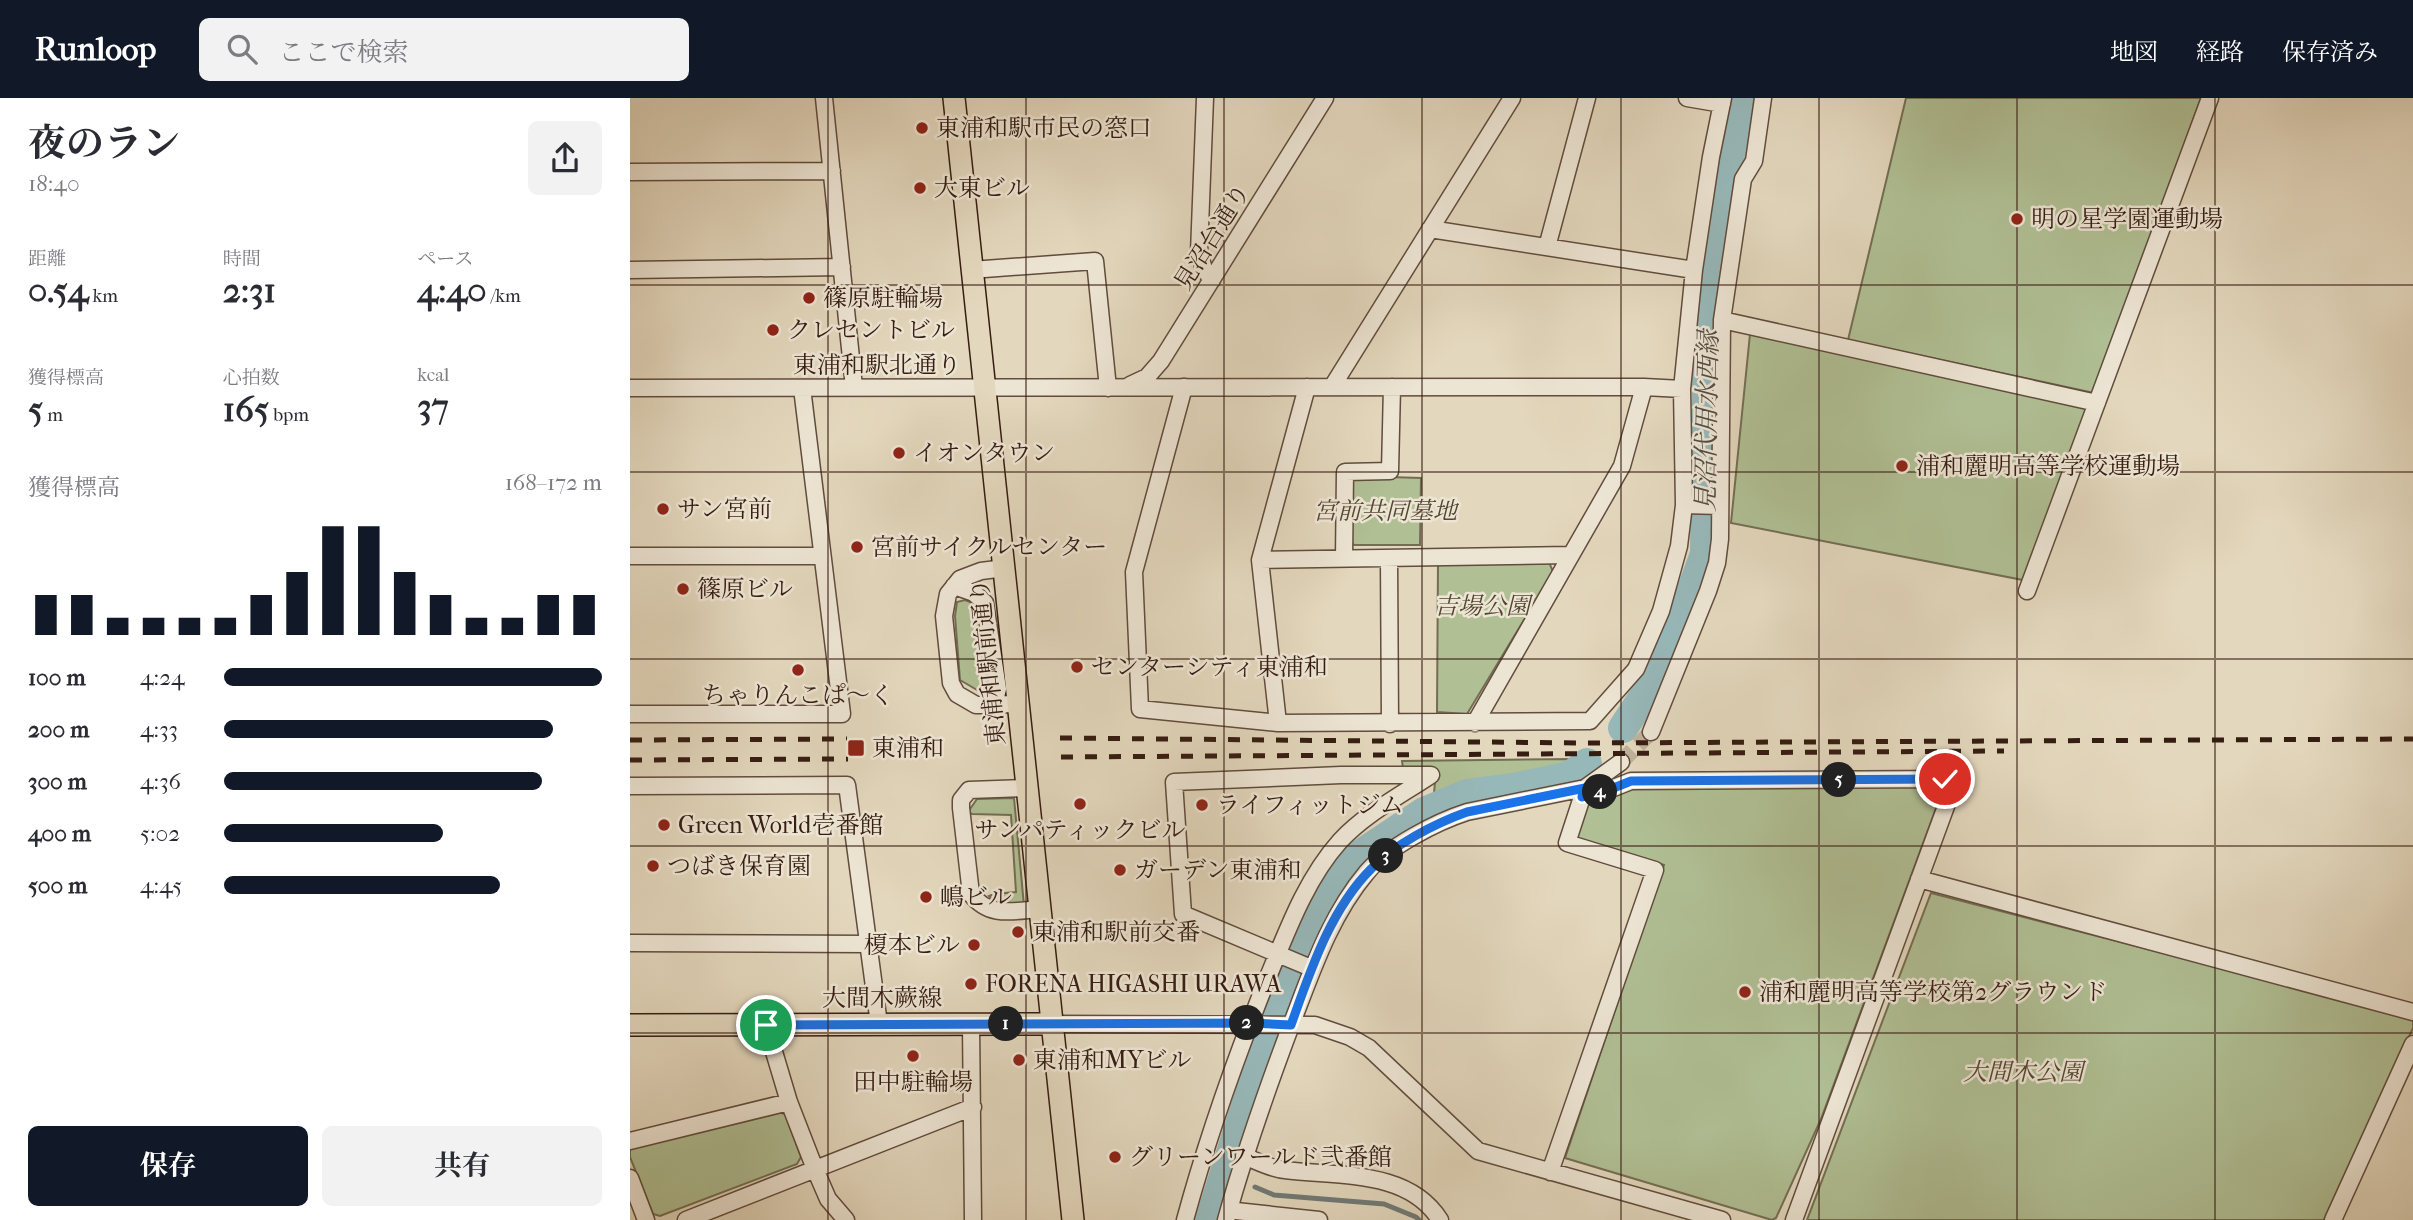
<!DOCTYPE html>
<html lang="ja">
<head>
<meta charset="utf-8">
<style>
  :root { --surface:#fff; --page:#f2f2f3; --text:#2b2b33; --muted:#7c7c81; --accent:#111827 }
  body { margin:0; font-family:"IM FELL French Canon","Noto Serif JP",serif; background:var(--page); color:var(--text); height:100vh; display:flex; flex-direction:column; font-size:26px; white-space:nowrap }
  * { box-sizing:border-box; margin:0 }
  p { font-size:23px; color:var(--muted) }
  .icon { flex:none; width:38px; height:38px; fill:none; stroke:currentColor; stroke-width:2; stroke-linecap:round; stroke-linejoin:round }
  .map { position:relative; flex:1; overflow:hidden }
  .panel { display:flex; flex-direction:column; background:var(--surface); width:630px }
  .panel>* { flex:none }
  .pin { position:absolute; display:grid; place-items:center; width:60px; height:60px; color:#fff; margin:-30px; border:4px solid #fff; border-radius:50%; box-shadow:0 2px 7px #0007 }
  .km { position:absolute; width:35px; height:35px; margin:-18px; border-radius:50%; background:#222; color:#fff; font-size:19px; line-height:35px; text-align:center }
  .round { display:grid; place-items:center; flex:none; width:74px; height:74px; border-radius:10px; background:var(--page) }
  .headline { display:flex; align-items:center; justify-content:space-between; height:119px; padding:0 28px }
  h1 { font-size:38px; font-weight:700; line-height:52px }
  .figures { display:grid; grid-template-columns:repeat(3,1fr); gap:10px; height:119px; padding:7px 28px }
  .figures div { display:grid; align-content:center }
  .figures b { font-size:35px; font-weight:700 }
  .figures small { font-size:19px; font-weight:400 }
  .figures p { font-size:19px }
  .chart { height:196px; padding:14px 28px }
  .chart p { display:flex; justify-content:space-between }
  .chart svg { width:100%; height:126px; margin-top:7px; stroke:var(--accent); stroke-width:6 }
  .primary-button { display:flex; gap:14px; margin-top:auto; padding:14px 28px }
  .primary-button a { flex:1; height:80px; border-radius:10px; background:var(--accent); color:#fff; font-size:28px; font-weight:700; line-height:80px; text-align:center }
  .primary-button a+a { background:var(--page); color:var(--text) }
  ul { padding:0 28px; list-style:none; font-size:23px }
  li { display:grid; grid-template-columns:112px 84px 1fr; align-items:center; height:52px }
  li i { height:18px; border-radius:9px; background:var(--accent) }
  header { display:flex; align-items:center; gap:42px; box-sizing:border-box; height:98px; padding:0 35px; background:var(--accent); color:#fff }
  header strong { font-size:33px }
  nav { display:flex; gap:38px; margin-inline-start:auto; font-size:24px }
  .search { width:490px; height:63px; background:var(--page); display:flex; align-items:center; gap:18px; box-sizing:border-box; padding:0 24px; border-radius:10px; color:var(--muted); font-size:26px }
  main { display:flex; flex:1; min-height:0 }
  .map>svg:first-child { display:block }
</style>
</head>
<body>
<header>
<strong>Runloop</strong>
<div class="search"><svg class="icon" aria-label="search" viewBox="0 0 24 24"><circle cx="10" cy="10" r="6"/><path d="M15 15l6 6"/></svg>ここで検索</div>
<nav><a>地図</a><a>経路</a><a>保存済み</a></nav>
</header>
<main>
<section class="panel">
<div class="headline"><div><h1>夜のラン</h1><p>18:40</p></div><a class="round"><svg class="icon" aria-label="share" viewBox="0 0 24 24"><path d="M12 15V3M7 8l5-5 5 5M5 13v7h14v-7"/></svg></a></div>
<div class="figures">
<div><p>距離</p><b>0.54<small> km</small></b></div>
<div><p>時間</p><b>2:31</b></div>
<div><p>ペース</p><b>4:40<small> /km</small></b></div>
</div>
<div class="figures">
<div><p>獲得標高</p><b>5<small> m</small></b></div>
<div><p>心拍数</p><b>165<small> bpm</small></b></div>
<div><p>kcal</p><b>37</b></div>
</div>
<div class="chart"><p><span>獲得標高</span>168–172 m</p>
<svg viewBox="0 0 160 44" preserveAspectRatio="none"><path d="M5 44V30M15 44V30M25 44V38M35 44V38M45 44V38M55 44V38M65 44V30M75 44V22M85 44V6M95 44V6M105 44V22M115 44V30M125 44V38M135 44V38M145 44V30M155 44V30"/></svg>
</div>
<ul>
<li><b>100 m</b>4:24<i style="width:100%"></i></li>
<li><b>200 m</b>4:33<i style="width:87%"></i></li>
<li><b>300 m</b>4:36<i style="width:84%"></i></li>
<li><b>400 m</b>5:02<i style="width:58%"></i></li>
<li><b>500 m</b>4:45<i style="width:73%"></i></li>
</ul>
<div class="primary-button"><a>保存</a><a>共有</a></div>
</section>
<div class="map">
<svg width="1783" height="1122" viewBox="0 0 1783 1122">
  <rect width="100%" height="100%" fill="#e3d7bd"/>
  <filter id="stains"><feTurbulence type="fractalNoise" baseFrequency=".00286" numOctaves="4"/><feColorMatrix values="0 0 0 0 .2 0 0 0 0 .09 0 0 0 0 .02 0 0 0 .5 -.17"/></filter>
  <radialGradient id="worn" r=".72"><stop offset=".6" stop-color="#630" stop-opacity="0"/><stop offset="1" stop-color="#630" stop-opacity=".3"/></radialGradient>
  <path fill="#b0bf94" stroke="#736e53" stroke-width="2" d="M1276,0h295l-107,295 -246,-53z
    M1120,236l338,75 -65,171 -292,-57z
    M726,378l65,2 -1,67h-66l-4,-5v-58z
    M919,464l4,10 -86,142 -30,-2 1,-149z
    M335,502c8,2 17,10 20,18 5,19 7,61 4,79l-29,-17 -5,-64 2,-14z
    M939,661c-13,17 -60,15 -81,19 -18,4 -37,8 -54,16l2,-25 -33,-1 -1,-7z
    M1010,689h298l4,5 -121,327 -45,99 -4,2 -207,-62 99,-293 -84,-25 -5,-5 14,-33z
    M384,700l10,108 -21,3 -14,-13 5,-2 22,-2 -5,-77 -39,-1 -4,-2 9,-13z
    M1301,795l482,125v10l-89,192h-517z
    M148,1014l7,2 16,43 -4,7 -137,52 -7,-2 -23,-57v-9z"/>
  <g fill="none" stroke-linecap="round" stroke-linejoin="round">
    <path stroke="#707a76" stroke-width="5" d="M625,1089l19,8 110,9 32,13 3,3"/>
    <path stroke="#97b8b9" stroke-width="30" d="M993,630l31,-47 25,-56 26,-71 3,-258 16,-101 18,-97
      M580,1122l51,-162 57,-151 34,-47 72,-48 43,-18 47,-6 56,-12 17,-13"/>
    <path stroke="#c0b29b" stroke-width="16" stroke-dasharray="16 8" stroke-linecap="butt" d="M991,664l30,-30"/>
    <g stroke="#614c3d" stroke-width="19">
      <path id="minor" d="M194,0l30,289
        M575,0l-6,155 5,16 8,11
        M1057,0l35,6
        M0,74l202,-1
        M800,131l264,41
        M917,149l40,-149
        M0,172l212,-3
        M341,172l124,-9 13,127
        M1092,222l375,83
        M500,287l17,-8 14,-16 164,-263
        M554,289l-50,185 6,137 138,14 312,-2 46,-52 25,-58 18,-65 5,-41 -2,-116 12,-119 17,-113 12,-59
        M702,289l180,-289
        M0,290l1014,-1 38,2
        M1054,407l36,1
        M0,458h192
        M759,460l1,166
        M714,461l1,-87 45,-1 2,-84
        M630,462l309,-5
        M375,470l-24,3 -21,8 -12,15 -4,22 7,67 6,11 19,11 42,-1
        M324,488l20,7 11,10 13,86 -3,11 -6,6
        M1397,493l183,-493
        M0,616h212l-40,-326
        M648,625l-18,-163 47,-173
        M845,625l147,-257 22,-79
        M1021,634l57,-141 9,-28 3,-24 2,-219 21,-141 11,-18 9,-63
        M0,688l217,-1 32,239
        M397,690l-58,2 -8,10v8l10,86c18,24 42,17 68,15
        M955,690l36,-26
        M952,699l29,-8 20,-8 314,-2 7,11 -158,430
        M1289,781l494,133
        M0,845l238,1
        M681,870l-128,-54 -9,-132 167,-7h90
        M341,926l2,196
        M421,926l264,1 35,12 19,11 109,103 244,69
        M136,927l23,77 26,67 13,30 18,21
        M0,1043l159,-39
        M614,1058c13,5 27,13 41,14 53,7 123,-1 155,50
        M0,1080l16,42
        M606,1113l83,9
        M56,1122l287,-113
        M555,1122c22,-81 50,-160 81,-238 20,-48 39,-102 74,-141 25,-27 61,-46 91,-66
        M596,1122c18,-65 40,-128 64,-192 21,-54 39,-111 77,-156 21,-25 69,-50 100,-60l118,-24 -18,55 88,27 -105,302
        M1703,1122l80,-176"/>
    </g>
    <g stroke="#361d12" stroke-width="24">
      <path id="major" d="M324,0l119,1122
        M0,927l421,-1"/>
    </g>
    <use href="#minor" stroke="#ede5d4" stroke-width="16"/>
    <use href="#major" stroke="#e3d7bd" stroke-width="21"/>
    <path stroke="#361d12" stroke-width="5" stroke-dasharray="12 12" stroke-linecap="butt" d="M430,640l526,5 827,-4
      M0,642l217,-1
      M431,659l943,-6
      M0,662l218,-1"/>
  </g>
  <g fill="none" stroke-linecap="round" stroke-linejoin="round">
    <g stroke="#fff" stroke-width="14">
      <path id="route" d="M136,927l484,-2 41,2c19,-53 39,-115 80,-156 22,-24 65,-46 96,-57l118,-24 -3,9 29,-8 20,-8 314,-2"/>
    </g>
    <use href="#route" stroke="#1a73e8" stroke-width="9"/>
  </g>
  <path fill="none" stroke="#361d12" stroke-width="2" stroke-opacity="0.55" d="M198,0v1122M396,0v1122M594,0v1122M792,0v1122M991,0v1122M1189,0v1122M1387,0v1122M1585,0v1122M0,187h1783M0,374h1783M0,561h1783M0,748h1783M0,935h1783"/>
  <g fill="#8f2418" stroke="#ede5d4" stroke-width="2.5">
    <circle cx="292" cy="30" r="7"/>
    <circle cx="290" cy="90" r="7"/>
    <circle cx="1387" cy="121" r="7"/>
    <circle cx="179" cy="200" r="7"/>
    <circle cx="143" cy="232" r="7"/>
    <circle cx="269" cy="355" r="7"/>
    <circle cx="1272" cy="368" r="7"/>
    <circle cx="33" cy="411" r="7"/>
    <circle cx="227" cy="449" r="7"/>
    <circle cx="53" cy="491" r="7"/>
    <circle cx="447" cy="569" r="7"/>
    <circle cx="168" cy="572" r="7"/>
    <rect x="217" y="641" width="18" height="18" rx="3.5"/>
    <circle cx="450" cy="706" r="7"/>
    <circle cx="572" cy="707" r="7"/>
    <circle cx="34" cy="727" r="7"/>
    <circle cx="23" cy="768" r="7"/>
    <circle cx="490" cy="772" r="7"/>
    <circle cx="296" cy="799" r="7"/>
    <circle cx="388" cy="834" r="7"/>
    <circle cx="344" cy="847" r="7"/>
    <circle cx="341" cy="886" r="7"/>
    <circle cx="1115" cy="894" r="7"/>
    <circle cx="283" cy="958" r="7"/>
    <circle cx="389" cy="962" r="7"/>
    <circle cx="485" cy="1059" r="7"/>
  </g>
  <g text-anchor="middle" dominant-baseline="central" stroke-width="5" stroke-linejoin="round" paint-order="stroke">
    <g font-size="24" fill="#361d12" stroke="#ede5d4" text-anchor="start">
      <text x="306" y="30">東浦和駅市民の窓口</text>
      <text x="304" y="90">大東ビル</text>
      <text x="1401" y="121">明の星学園運動場</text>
      <text x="193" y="200">篠原駐輪場</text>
      <text x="157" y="232">クレセントビル</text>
      <text x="283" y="355">イオンタウン</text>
      <text x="1286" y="368">浦和麗明高等学校運動場</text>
      <text x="47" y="411">サン宮前</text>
      <text x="241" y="449">宮前サイクルセンター</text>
      <text x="67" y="491">篠原ビル</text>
      <text x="461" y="569">センターシティ東浦和</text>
      <text x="168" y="597" text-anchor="middle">ちゃりんこぱ～く</text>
      <text x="242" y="650">東浦和</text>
      <text x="586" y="707">ライフィットジム</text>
      <text x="48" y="727">Green World壱番館</text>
      <text x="450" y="732" text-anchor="middle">サンパティックビル</text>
      <text x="37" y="768">つばき保育園</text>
      <text x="504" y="772">ガーデン東浦和</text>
      <text x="310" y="799">嶋ビル</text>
      <text x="402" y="834">東浦和駅前交番</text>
      <text x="330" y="847" text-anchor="end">榎本ビル</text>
      <text x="355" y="886">FORENA HIGASHI URAWA</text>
      <text x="1129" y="894">浦和麗明高等学校第2グラウンド</text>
      <text x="403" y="962">東浦和MYビル</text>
      <text x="283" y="984" text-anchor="middle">田中駐輪場</text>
      <text x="499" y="1059">グリーンワールド弐番館</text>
    </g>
    <g font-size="24" fill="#361d12" stroke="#ede5d4">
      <text transform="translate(582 139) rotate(-58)">見沼台通り</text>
      <text x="247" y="267">東浦和駅北通り</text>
      <text transform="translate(358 564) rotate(-96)">東浦和駅前通り</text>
      <text x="252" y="900">大間木蕨線</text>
    </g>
    <g font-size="24" font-style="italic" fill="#544632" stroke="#ede5d4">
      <text x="755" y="413">宮前共同墓地</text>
      <text x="852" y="508">吉場公園</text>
      <text x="1393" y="974">大間木公園</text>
    </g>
    <g font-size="26" font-style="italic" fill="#534c44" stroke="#ede5d4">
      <text transform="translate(1077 323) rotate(-89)">見沼代用水西縁</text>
    </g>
  </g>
  <rect width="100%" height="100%" filter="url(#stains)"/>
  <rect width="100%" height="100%" fill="url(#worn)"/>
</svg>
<div class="pin" style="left:136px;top:927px;background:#1e9e55"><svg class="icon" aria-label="arrive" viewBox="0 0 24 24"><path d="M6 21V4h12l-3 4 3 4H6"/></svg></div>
<div class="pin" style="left:1315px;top:681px;background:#d93025"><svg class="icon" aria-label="check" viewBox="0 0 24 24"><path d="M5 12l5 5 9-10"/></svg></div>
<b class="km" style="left:376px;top:926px">1</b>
<b class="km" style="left:617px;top:925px">2</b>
<b class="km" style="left:756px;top:758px">3</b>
<b class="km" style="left:970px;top:694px">4</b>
<b class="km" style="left:1209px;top:682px">5</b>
</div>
</main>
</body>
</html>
